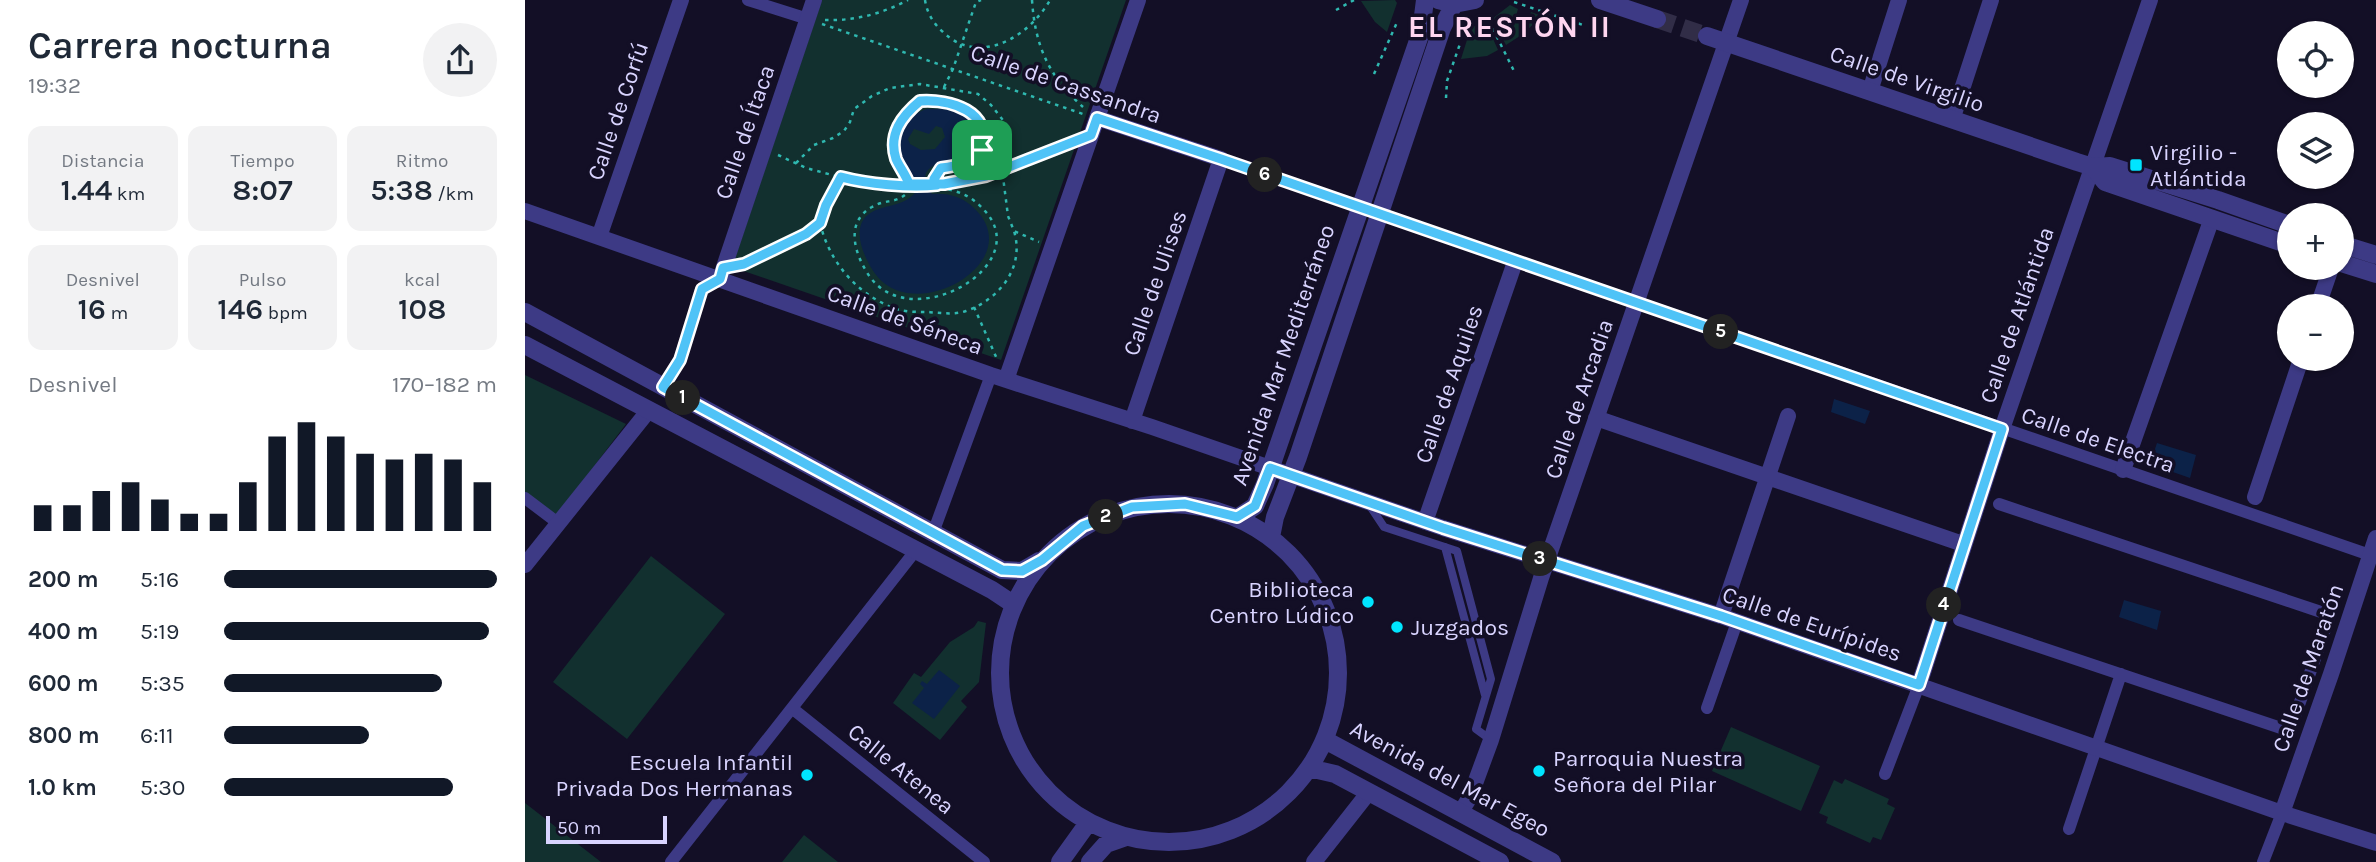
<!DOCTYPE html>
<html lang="es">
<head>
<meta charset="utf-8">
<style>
  :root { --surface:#fff; --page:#f2f2f3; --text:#1f2937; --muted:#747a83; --accent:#111827 }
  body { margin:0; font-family:Karla,sans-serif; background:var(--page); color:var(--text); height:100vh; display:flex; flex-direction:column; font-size:26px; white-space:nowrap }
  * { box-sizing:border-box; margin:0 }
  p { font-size:23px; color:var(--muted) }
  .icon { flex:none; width:38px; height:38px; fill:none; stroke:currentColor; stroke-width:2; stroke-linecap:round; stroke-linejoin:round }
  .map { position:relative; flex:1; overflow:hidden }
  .panel { display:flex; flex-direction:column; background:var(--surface); width:525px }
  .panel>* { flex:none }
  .tools { position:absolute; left:1752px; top:21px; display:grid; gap:14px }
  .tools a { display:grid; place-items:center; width:77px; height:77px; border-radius:50%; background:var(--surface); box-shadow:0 2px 5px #0004; font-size:35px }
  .scale { position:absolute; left:21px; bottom:18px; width:121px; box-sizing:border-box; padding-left:7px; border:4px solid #d9d4ff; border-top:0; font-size:19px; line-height:24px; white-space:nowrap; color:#d9d4ff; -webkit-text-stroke:5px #130f26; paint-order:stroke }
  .pin { position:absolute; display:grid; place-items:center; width:60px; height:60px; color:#fff; margin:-30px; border-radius:14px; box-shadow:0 4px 10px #0006 }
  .km { position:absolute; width:35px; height:35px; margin:-18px; border-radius:50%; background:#222; color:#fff; font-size:19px; line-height:35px; text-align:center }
  .round { display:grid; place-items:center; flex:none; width:74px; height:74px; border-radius:37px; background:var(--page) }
  .summary { display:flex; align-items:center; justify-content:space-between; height:119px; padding:0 28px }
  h1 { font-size:38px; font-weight:600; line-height:52px }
  .stats { display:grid; grid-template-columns:repeat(3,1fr); gap:10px; height:119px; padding:7px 28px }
  .stats div { display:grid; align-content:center; border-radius:14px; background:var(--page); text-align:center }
  .stats b { font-size:30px; font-weight:600 }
  .stats small { font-size:19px; font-weight:400 }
  .stats p { font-size:19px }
  .chart { height:196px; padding:14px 28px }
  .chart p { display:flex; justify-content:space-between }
  .chart svg { width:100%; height:126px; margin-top:7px; stroke:var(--accent); stroke-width:6 }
  ul { padding:0 28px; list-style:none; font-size:23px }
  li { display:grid; grid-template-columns:112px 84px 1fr; align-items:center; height:52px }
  li i { height:18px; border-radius:9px; background:var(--accent) }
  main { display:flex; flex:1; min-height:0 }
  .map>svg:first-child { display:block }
</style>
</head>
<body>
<main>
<section class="panel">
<div class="summary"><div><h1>Carrera nocturna</h1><p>19:32</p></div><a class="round"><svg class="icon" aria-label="share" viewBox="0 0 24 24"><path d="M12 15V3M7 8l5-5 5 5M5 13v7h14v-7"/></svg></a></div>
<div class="stats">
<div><p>Distancia</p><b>1.44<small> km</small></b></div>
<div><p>Tiempo</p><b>8:07</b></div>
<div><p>Ritmo</p><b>5:38<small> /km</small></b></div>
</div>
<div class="stats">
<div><p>Desnivel</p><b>16<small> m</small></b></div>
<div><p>Pulso</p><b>146<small> bpm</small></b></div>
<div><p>kcal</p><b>108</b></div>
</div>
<div class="chart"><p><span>Desnivel</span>170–182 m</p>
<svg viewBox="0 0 160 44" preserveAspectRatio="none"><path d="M5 44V35M15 44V35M25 44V30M35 44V27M45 44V33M55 44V38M65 44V38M75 44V27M85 44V11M95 44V6M105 44V11M115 44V17M125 44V19M135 44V17M145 44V19M155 44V27"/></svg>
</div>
<ul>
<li><b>200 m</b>5:16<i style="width:100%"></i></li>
<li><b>400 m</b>5:19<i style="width:97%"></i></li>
<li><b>600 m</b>5:35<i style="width:80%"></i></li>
<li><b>800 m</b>6:11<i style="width:53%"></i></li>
<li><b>1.0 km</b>5:30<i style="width:84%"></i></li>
</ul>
</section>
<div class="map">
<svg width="1851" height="862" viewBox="0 0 1851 862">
  <rect width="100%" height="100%" fill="#130f26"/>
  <path fill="#12302f" d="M297,0h304l-125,360 -269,-93z
    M870,0l2,3 -10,29 -12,-10 -14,-21z
    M985,5l8,4 -2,7 12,3 3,-7 11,4 -19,18 -17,11 -14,-26z
    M961,23l12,27 -11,6 -26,3 10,-32z
    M0,375l101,49 -72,95 -29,-24z
    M126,556l74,58 -98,125 -74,-57z
    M453,621l8,2 -7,59 -18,19 6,6 -27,33 -47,-37 21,-30 7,4 29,-35 24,-15z
    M1206,727l89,39 -19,45 -89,-40z
    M1320,779l44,20 -2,5 8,4 -14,32 -8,-3 -3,6 -44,-20 2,-6 -9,-4 15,-33 8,4z
    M0,803l76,59h-76z
    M279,835l34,27h-56z"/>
  <path fill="#0c2248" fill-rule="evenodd" d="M402,109c9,0 19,-1 28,3 17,6 28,24 17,40 -18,11 -64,8 -40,42 17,-1 31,3 43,15 55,54 -67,122 -103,60 -10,-16 -22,-45 0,-57 15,-8 30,-5 43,-19 -1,-25 -29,-42 -10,-68 6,-8 12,-13 22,-16zM411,126l6,2 3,9 -10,12 -14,1 -11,-6 -2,-5 6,-10 15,5z
    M1309,399l36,12 -5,13 -34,-12z
    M1632,443l39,12 -6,23 -40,-14z
    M1599,600l37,11 -4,19 -38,-13z
    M414,670l21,16 -26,33 -22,-16 12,-15 -4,-4 2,-3 5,3z"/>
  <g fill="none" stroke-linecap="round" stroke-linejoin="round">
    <path stroke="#312d47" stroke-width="18" stroke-dasharray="18 9" stroke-linecap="butt" d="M1132,19l50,17"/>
    <path stroke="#2fb8b0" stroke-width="2.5" stroke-dasharray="3.5 5" stroke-linecap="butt" d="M400,0c2,13 8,23 18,32 36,35 86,5 107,-32
      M507,0c3,46 17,77 51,107
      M989,2l72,24
      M811,10l18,-10
      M300,20c29,1 57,-6 83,-20
      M964,21l25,50
      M297,24l261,90
      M849,74l24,-54
      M419,87l9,-18 23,-67 5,-2
      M921,98l1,-17 14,-40
      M408,100c13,3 27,5 38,12 7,4 10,9 12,17 7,28 -18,36 -41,39l-8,11 4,9c20,2 34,8 47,23 50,55 -73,124 -115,66 -14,-20 -27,-54 2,-70 15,-9 25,-2 38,-17 -3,-11 -10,-20 -13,-31 -9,-24 5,-43 23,-58z
      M253,155l28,13 45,12 80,6 55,-10 85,-34
      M271,163l18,-18 19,-7 11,-7 6,-9 4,-13 18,-13 18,-8 30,-4 58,10 13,11 15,19v32l-4,13 6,47 6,15 25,11
      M295,223c9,38 35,69 71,84 11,5 25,5 37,5 13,1 26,3 38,-1 34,-12 59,-44 48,-80
      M216,264l64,-30 15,-11 6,-18 15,-28
      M449,307l23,52
      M347,315l2,-17
      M148,372l7,-12 22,-71"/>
    <path stroke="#3d3a85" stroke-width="8" d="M845,506l14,21 73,24 34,128 -15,50 15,11
      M920,547l40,148"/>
    <path stroke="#3d3a85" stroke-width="12" d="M223,0l60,19
      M696,159l1155,398
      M0,498l33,25
      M408,533l58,-158
      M1434,620l331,111 40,-116 -331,-111
      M1182,708l30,-86
      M268,709l191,153
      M1360,774l34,-89
      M1544,829l52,-155
      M146,862l245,-312
      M1738,862l19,-49"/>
    <path stroke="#3d3a85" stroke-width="16" d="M1345,91l29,-91
      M572,118l124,41 -89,262
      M1427,120l39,-120
      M0,211l466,164 161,52 291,101 278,88 561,197 94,30
      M74,237l82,-237
      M195,279l94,-279
      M1793,306l13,-38
      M481,380l132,-380
      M1071,418l367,126
      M1598,470l89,-252
      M1730,497l46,-138
      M900,522l90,-260
      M0,565l124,-155
      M1196,616l67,-200
      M1394,685l83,-256 148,-429
      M935,813l10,-16 21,-57 50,-162 200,-578
      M1757,813l49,-139 45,-136
      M789,862l55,-70"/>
    <path stroke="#3d3a85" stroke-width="18" d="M913,0l16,4 21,-4
      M1075,0l57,19
      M1182,36l370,126 16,5 17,-1 108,34 71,25
      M1568,167l12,15 184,63
      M1816,244l35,11
      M1816,263l35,11
      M0,312l477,258 20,1 17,-10
      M0,345l467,245 21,14
      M475 673a169 169 0 1 1 338 0a169 169 0 1 1-338 0Z
      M712,518l18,-12 10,-22 156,-452 4,-32
      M746,537l4,-20 23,-60 144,-429 12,-24
      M800,740l227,122
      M784,768l26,6 165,88
      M535,862l28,-39
      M565,862l16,-18 20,-7"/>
  </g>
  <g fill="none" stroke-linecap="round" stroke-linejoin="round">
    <g stroke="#fff" stroke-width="14">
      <path id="route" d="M457,150c-8,13 -26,16 -41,18l-7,11 3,6c-27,3 -70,-1 -96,-8l-15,28 -6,18 -14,11 -62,30 -21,4 -3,11 -18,10 -22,71 -17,27 339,183 20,1 20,-11 41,-34 49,-19 53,-3 52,13 18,-11 15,-38 173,60 278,88 198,69 83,-256 -781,-270 -124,-41 -6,17 -105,41 -42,8h-35c-3,-9 -9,-16 -13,-25 -8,-25 6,-43 24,-58 30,-2 73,10 62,49"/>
    </g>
    <use href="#route" stroke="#4fc3f7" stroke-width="9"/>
  </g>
  <g fill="#00e5ff" stroke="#130f26" stroke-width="2.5">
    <rect x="1604" y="158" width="14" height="14" rx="3.5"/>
    <circle cx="843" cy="602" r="7"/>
    <circle cx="872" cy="627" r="7"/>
    <circle cx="1014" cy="771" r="7"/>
    <circle cx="282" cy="775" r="7"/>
  </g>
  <g text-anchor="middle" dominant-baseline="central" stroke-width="7" stroke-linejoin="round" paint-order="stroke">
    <g font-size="23" fill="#d9d4ff" stroke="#130f26">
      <text transform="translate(1382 79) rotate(19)">Calle de Virgilio</text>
      <text transform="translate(541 84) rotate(19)">Calle de Cassandra</text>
      <text transform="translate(93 111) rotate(-71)">Calle de Corfú</text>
      <text transform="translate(220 132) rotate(-71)">Calle de Ítaca</text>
      <text transform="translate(630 283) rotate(-71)">Calle de Ulises</text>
      <text transform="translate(1492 315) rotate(-71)">Calle de Atlántida</text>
      <text transform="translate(380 320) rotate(20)">Calle de Séneca</text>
      <text transform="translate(758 355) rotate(-71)">Avenida Mar Mediterráneo</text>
      <text transform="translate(924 384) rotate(-71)">Calle de Aquiles</text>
      <text transform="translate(1054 399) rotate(-71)">Calle de Arcadia</text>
      <text transform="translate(1573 440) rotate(19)">Calle de Electra</text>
      <text transform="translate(1287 624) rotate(19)">Calle de Eurípides</text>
      <text transform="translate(1783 668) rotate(-71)">Calle de Maratón</text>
      <text transform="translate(376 769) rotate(39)">Calle Atenea</text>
      <text transform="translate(925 779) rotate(28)">Avenida del Mar Egeo</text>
    </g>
    <g font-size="23" fill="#d9d4ff" stroke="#130f26" text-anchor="start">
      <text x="1625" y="152">Virgilio -<tspan x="1625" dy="26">Atlántida</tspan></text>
      <text x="829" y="589" text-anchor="end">Biblioteca<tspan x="829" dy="26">Centro Lúdico</tspan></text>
      <text x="886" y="627">Juzgados</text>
      <text x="1028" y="758">Parroquia Nuestra<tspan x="1028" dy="26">Señora del Pilar</tspan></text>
      <text x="268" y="762" text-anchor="end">Escuela Infantil<tspan x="268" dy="26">Privada Dos Hermanas</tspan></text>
    </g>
    <g font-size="30" font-weight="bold" letter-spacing="2" fill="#ffd6f0" stroke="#130f26">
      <text x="985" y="27">EL RESTÓN II</text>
    </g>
  </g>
</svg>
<div class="tools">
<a><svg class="icon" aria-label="locate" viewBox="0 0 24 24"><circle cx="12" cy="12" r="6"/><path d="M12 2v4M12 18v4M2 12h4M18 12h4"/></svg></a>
<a><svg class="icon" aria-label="layers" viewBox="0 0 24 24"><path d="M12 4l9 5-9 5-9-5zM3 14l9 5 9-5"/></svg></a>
<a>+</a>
<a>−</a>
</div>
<div class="scale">50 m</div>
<div class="pin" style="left:457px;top:150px;background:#1e9e55"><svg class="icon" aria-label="arrive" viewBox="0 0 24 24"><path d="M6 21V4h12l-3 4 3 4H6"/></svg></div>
<b class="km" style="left:158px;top:398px">1</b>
<b class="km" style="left:581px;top:517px">2</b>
<b class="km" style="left:1015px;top:559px">3</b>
<b class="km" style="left:1419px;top:605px">4</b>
<b class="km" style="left:1196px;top:332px">5</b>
<b class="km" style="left:740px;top:175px">6</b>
</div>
</main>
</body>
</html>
